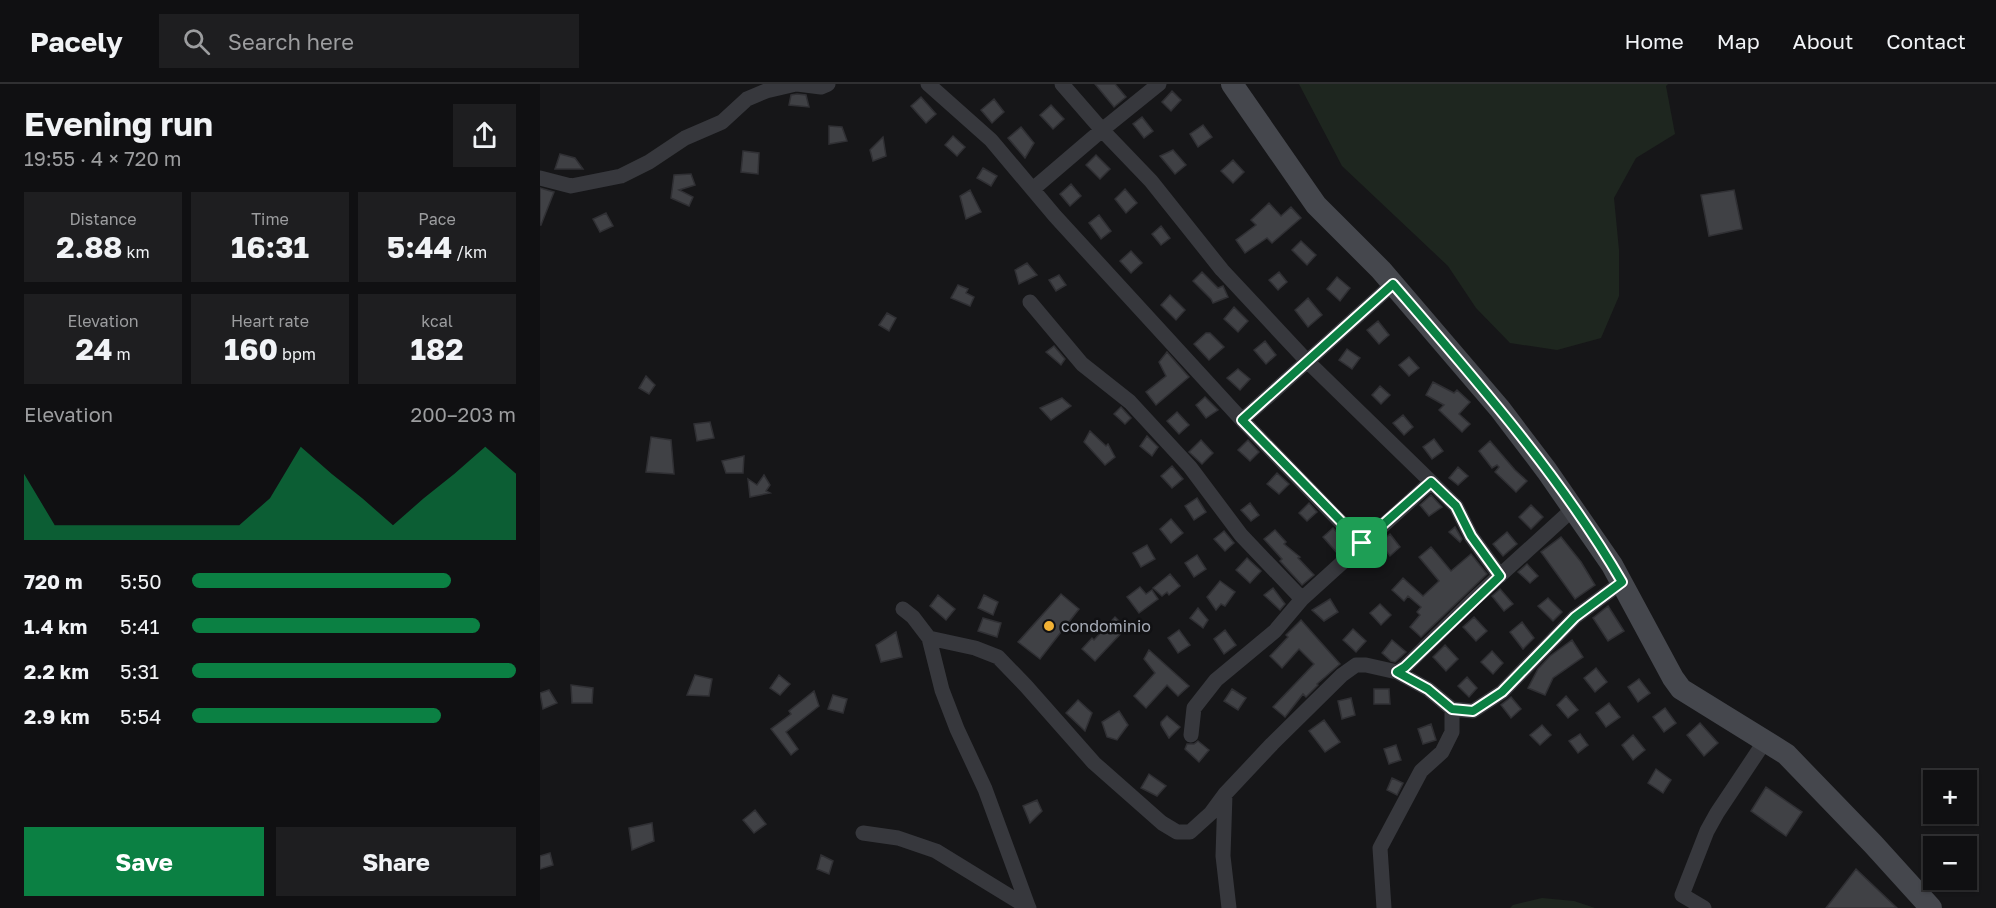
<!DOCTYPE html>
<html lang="en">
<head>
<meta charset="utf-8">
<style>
  :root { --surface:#101012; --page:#1e1e20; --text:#f1f3f6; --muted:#9c9d9f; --line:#303032; --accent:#0b8043 }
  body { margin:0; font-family:"Golos Text",sans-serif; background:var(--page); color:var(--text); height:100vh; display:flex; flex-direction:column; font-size:22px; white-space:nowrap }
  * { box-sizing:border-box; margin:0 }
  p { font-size:20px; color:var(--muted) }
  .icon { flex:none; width:33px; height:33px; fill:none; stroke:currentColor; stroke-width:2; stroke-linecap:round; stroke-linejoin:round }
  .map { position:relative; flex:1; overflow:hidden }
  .details { display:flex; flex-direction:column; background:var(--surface); width:540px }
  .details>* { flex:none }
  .buttons { position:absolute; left:1383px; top:686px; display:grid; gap:12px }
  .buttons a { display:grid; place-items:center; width:54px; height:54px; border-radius:0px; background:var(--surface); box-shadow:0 2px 4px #0004,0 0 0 2px var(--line); font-size:30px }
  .pin { position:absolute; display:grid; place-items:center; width:51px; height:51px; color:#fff; margin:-26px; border-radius:12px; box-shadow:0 3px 9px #0006 }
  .round { display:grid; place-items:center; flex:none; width:63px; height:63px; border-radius:0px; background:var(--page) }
  .headline { display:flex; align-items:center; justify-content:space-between; height:102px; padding:0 24px }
  h1 { font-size:33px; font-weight:700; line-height:45px }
  .metrics { display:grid; grid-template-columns:repeat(3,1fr); gap:9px; height:102px; padding:6px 24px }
  .metrics div { display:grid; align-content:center; border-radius:0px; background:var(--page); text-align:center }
  .metrics b { font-size:30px; font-weight:700 }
  .metrics small { font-size:16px; font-weight:400 }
  .metrics p { font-size:16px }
  .chart { height:168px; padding:12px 24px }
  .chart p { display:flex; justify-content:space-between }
  .chart svg { width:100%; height:108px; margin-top:6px; fill:var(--accent); opacity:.7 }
  .button { display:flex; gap:12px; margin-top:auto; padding:12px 24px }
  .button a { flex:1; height:69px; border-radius:0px; background:var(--accent); color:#fff; font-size:24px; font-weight:700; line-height:69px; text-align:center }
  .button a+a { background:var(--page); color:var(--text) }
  ul { padding:0 24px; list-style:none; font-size:20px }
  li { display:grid; grid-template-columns:96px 72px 1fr; align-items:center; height:45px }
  li i { height:15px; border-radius:8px; background:var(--accent) }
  header { display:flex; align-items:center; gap:36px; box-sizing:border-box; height:84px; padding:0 30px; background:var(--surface); border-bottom:2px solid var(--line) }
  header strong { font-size:28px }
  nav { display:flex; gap:33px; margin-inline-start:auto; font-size:21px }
  .search { width:420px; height:54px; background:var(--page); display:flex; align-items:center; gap:15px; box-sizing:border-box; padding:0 21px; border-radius:0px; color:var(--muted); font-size:22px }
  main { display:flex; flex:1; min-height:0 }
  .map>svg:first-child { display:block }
</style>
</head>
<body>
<header>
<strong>Pacely</strong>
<div class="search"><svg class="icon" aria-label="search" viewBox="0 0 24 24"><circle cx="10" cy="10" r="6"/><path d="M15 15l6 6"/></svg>Search here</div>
<nav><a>Home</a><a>Map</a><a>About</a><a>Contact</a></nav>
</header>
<main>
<section class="details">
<div class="headline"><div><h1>Evening run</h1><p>19:55 · 4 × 720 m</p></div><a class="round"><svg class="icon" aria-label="share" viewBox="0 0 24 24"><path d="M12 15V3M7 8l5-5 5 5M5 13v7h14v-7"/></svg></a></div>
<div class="metrics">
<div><p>Distance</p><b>2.88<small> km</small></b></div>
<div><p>Time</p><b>16:31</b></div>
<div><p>Pace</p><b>5:44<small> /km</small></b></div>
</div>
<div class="metrics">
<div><p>Elevation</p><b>24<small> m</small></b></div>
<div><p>Heart rate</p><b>160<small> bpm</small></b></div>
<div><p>kcal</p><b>182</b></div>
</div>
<div class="chart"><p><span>Elevation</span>200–203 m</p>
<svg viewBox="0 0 160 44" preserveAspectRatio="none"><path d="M0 44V17L10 38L20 38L30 38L40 38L50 38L60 38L70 38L80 27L90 6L100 17L110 27L120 38L130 27L140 17L150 6L160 17V44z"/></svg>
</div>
<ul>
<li><b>720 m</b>5:50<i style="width:80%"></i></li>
<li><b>1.4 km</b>5:41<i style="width:89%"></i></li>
<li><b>2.2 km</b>5:31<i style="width:100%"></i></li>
<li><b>2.9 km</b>5:54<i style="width:77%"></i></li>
</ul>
<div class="button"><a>Save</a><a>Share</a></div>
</section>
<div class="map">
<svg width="1456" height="824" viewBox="0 0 1456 824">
  <rect width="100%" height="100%" fill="#161618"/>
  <path fill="#1e261f" d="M759,0h369l-2,2 9,48 -39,24 -22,40 5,52v46l-18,42 -44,12 -47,-7 -34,-35 -28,-42 -106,-100z
    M1002,814l32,3 21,7h-85l3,-3z"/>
  <path fill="#404145" stroke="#303034" stroke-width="1.5" d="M555,0h20l11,13 -12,10z
    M632,7l9,9 -10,11 -9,-9z
    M257,10l9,1 3,12 -20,-2 2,-10z
    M381,13l15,17 -10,9 -15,-17z
    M454,15l10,13 -12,11 -11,-13z
    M511,21l13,14 -11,10 -13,-14z
    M602,33l11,14 -9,7 -11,-14z
    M663,41l9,12 -14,10 -8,-13z
    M289,42l13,1 5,14 -18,3z
    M481,43l13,16 -9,15 -17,-20z
    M413,52l12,11 -8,9 -12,-11z
    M343,53l3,19 -13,5 -3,-11z
    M633,66l13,15 -11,9 -15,-18z
    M203,67l16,2 -1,21 -17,-2z
    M20,70l15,4 8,11h-28z
    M556,71l14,14 -10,10 -14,-14z
    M693,76l11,12 -11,11 -12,-12z
    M443,84l14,8 -6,10 -14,-8z
    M151,90l4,11 -16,5 14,7 -4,9 -18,-8 3,-23z
    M531,100l10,12 -11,10 -10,-12z
    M0,104l14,4 -13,33h-1z
    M585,105l12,14 -11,10 -11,-14z
    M430,106l11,22 -15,7 -6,-23z
    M1194,106l8,39 -33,7 -8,-41z
    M729,119l12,13 10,-9 10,11 -29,25 -5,-5 -22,15 -9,-13 20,-15 -5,-5z
    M66,129l7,13 -13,6 -7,-13z
    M559,131l12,16 -10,8 -12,-16z
    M621,142l9,12 -9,7 -9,-11z
    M761,157l15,14 -9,10 -15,-15z
    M591,167l11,12 -11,10 -11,-12z
    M487,179l10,12 -18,9 -4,-14z
    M662,188l16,16 5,-2 5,11 -15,6 -2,-4 -18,-18z
    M739,188l8,10 -9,8 -9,-10z
    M519,191l7,10 -10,6 -7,-11z
    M797,193l13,11 -10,13 -13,-12z
    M418,201l10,4 -2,4 8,4 -4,9 -19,-8z
    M630,211l15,15 -9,10 -15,-15z
    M768,214l14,17 -14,12 -13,-17z
    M694,223l14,14 -10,11 -14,-13z
    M347,229l9,5 -7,13 -10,-6z
    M838,237l11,14 -10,9 -12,-14z
    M666,249h4l14,14 -15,13 -15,-16z
    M725,257l11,14 -10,9 -12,-14z
    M514,262l11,13 -4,6 -15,-13z
    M807,265l13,9 -8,11 -13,-9z
    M627,268l22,25 -33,28 -10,-13 20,-16 -7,-14z
    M869,273l10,11 -10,8 -10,-11z
    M698,285l12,10 -10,11 -13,-12z
    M106,292l9,9 -6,9 -10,-6z
    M893,298l21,11 3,-3 13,12 -11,12 11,10 -8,8 -23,-22 5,-5 -18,-10z
    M840,302l10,9 -9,9 -9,-9z
    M665,313l13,13 -12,8 -10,-13z
    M522,314l9,8 -20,14 -11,-12z
    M581,323l10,11 -6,6 -11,-10z
    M637,328l12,13 -10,9 -12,-13z
    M863,331l10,12 -9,8 -11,-12z
    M170,338l4,16 -17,3 -3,-17z
    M550,347l16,15 2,-2 7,13 -10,8 -21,-23z
    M607,352l11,11 -6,9 -12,-10z
    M111,353l20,3 3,34 -28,-2z
    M894,355l9,12 -11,8 -9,-12z
    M661,356l12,13 -11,11 -13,-12z
    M708,356l11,12 -9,9 -12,-11z
    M950,357l25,29 12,11 -11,11 -21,-20 4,-5 -2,-2 -5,3 -13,-17z
    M204,372l-1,17h-17l-4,-12z
    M632,382l11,13 -11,9 -11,-12z
    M918,383l10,9 -10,9 -9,-7z
    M737,389l12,11 -10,10 -12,-10z
    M224,391l6,10 -4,6 4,2 -20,4 -2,-18 9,6z
    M891,411l11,12 -13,9 -9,-11z
    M657,414l9,14 -12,8 -9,-14z
    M710,419l9,12 -8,6 -10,-11z
    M769,419l8,9 -10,9 -8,-8z
    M991,421l12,12 -12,12 -12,-12z
    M631,435l12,14 -12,10 -11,-14z
    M915,443l7,12 -2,3 -11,-10z
    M793,444l14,15 -10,10 -14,-16z
    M735,446l11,12 -2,2 16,13 -2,1 16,17 -12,10 -22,-24 2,-2 -18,-20z
    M684,447l10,12 -9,8 -11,-12z
    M967,448l10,12 -14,12 -10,-12z
    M850,450l10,13 -10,9 -10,-13z
    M1021,453l20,25 14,23 -20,14 -34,-47z
    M607,461l8,14 -14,8 -8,-14z
    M891,463l20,24 20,-17 16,20 -66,63 -11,-10 10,-12 -3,-3 4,-5 -13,-11 -4,5 -12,-11 11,-12 20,18 16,-15 -20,-24z
    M657,471l9,14 -12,8 -9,-14z
    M707,474l14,13 -11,12 -14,-13z
    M987,480l11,12 -8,7 -12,-11z
    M630,490l10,12 -11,9 -2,-3 -5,4 -9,-8z
    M680,497l15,11 -10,14 -4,-2 -5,6 -9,-13z
    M600,503l6,7 6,-4 6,9 -19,14 -12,-16z
    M733,504l12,16 -5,6 -16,-15z
    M960,505l13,15 -9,7 -12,-15z
    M521,510l18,15 -39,50 -22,-17z
    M398,511l17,14 -9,11 -16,-14z
    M444,511l14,7 -5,13 -15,-7z
    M1008,514l14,14 -9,9 -15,-15z
    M790,515l8,13 -14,9 -12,-11z
    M840,520l11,11 -10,10 -11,-12z
    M1068,522l16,25 -16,10 -15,-23z
    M658,524l10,12 -5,8 -13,-10z
    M575,533l11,11 -31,33 -13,-12 10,-11 2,2z
    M934,533l13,14 -11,10 -13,-14z
    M443,534l18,5 -4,14 -19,-6z
    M761,536l39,44 -23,20 1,1 -12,12 -3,-3 -18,23 -12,-10 41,-43 -15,-15 -17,19 -12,-12 18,-19 -2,-2z
    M982,538l12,16 -11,11 -13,-17z
    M813,545l13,12 -10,11 -13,-12z
    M639,546l11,15 -12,8 -10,-15z
    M685,546l11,15 -12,9 -10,-15z
    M356,548l6,25 -21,5 -5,-17z
    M852,556l14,12 -11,10 -4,-1 -9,-8z
    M1032,556l11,17 -30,21 -8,17 -17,-7 10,-19 12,-13z
    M905,561l13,14 -12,12 -13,-14z
    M609,566l40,36 -11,10 -11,-11 -21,23 -12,-12 21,-23 -11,-14z
    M952,567l11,12 -10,11 -12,-12z
    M1056,584l11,14 -12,10 -11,-14z
    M155,591l17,4 -3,17 -22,-1z
    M239,591l11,9 -10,11 -10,-7z
    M927,593l10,11 -8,9 -11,-11z
    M1099,595l11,14 -12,9 -10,-15z
    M31,601l22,3 -1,15h-20z
    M692,605l14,9 -8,12 -14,-9z
    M834,605h15l1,15h-16z
    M9,606l8,13 -14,6 -3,-16z
    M274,607l5,15 -33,26 12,17 -7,6 -20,-26 20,-15 -2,-3z
    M293,611l14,4 -4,14 -15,-4z
    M1026,612l12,14 -10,8 -11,-13z
    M971,613l10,12 -10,9 -10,-13z
    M811,614l4,17 -13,4 -4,-18z
    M538,616l14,13 -7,18 -19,-18z
    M1069,619l11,14 -14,10 -10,-14z
    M1125,624l11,15 -12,9 -11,-15z
    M579,627l9,14 -11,15 -10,-3 -5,-15z
    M627,632l13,11 -11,11 -8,-13v-3z
    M784,636l16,22 -15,10 -16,-21z
    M1160,639l18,20 -14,13 -17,-21z
    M891,640l5,16 -13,4 -5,-15z
    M1002,641l9,10 -11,10 -10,-10z
    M1040,650l8,11 -10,8 -9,-12z
    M1093,651l12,15 -12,10 -11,-15z
    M658,657l11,9 -10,12 -14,-13 2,-5h7z
    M856,661l5,15 -12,4 -5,-15z
    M1116,685l15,11 -8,13 -15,-10z
    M609,690l17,12 -9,10 -16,-8z
    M852,694l11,5 -6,12 -10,-5z
    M1226,703l36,25 -16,24 -35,-25z
    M497,716l5,11 -12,12 -7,-17z
    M215,726l11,14 -12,9 -11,-13z
    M112,739l2,18 -22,9 -3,-22z
    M10,769l3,12 -13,4v-13z
    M281,771l12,6 -4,13 -12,-5z
    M1316,785l41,39h-71z"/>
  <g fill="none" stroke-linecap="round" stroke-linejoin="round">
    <path stroke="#37383d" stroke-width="15" d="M257,0l24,3 7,-3
      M388,0l63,56 64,76 187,204 151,-136
      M522,0l40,46 49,51 71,89 85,91 149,145 15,30 29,40
      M0,94l31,8 50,-10 28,-14 36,-24 37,-16 25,-23 19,-8 30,-7
      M493,105l69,-59 57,-46
      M490,218l52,62 48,38 60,65 51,68 61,64
      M702,336l119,123
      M363,525l10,8 16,21 46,10 23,9 28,29 68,77 68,60 15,9h13l21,-19 14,-19 47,-50 70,-69 14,-10h10l31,7 8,-5 68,-67 101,-92
      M389,554l13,52 15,39 28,60 43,117
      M857,588l31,17 24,20 21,2 29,-19 73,-75 47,-35
      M651,651l3,-27 22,-28 59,-49 27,-32 129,-117
      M685,710l-2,62 6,52
      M323,749l35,5 38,13 93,57
      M844,824l-4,-60 41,-77 21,-19 10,-20v-23
      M1164,824l-22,-13 25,-64 10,-18 48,-72"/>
    <path stroke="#45474d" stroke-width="22" d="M692,0l84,121 65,65 119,139 47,62 65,94 61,113 8,11 105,65 87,90 58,64"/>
  </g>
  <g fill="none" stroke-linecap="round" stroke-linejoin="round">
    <g stroke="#fff" stroke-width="12">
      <path id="route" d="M853,200c82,95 166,190 229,298l-47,35 -73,75 -29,19 -21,-2 -24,-20 -31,-17 8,-5 95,-91 -29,-40 -15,-30 -25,-24 -69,61 -120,-123z"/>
    </g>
    <use href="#route" stroke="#0b8043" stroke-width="8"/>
  </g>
  <circle fill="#f2b134" stroke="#111113" stroke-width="2" cx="509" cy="542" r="6"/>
  <g text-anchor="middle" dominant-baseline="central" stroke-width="5" stroke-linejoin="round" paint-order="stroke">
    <g font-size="16" fill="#a8adb8" stroke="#111113" text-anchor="start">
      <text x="521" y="542">condominio</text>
    </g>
  </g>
</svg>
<div class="buttons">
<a>+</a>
<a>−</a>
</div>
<div class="pin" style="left:822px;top:459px;background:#1e9e55"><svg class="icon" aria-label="arrive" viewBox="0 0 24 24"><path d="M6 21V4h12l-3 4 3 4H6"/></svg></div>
</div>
</main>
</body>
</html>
